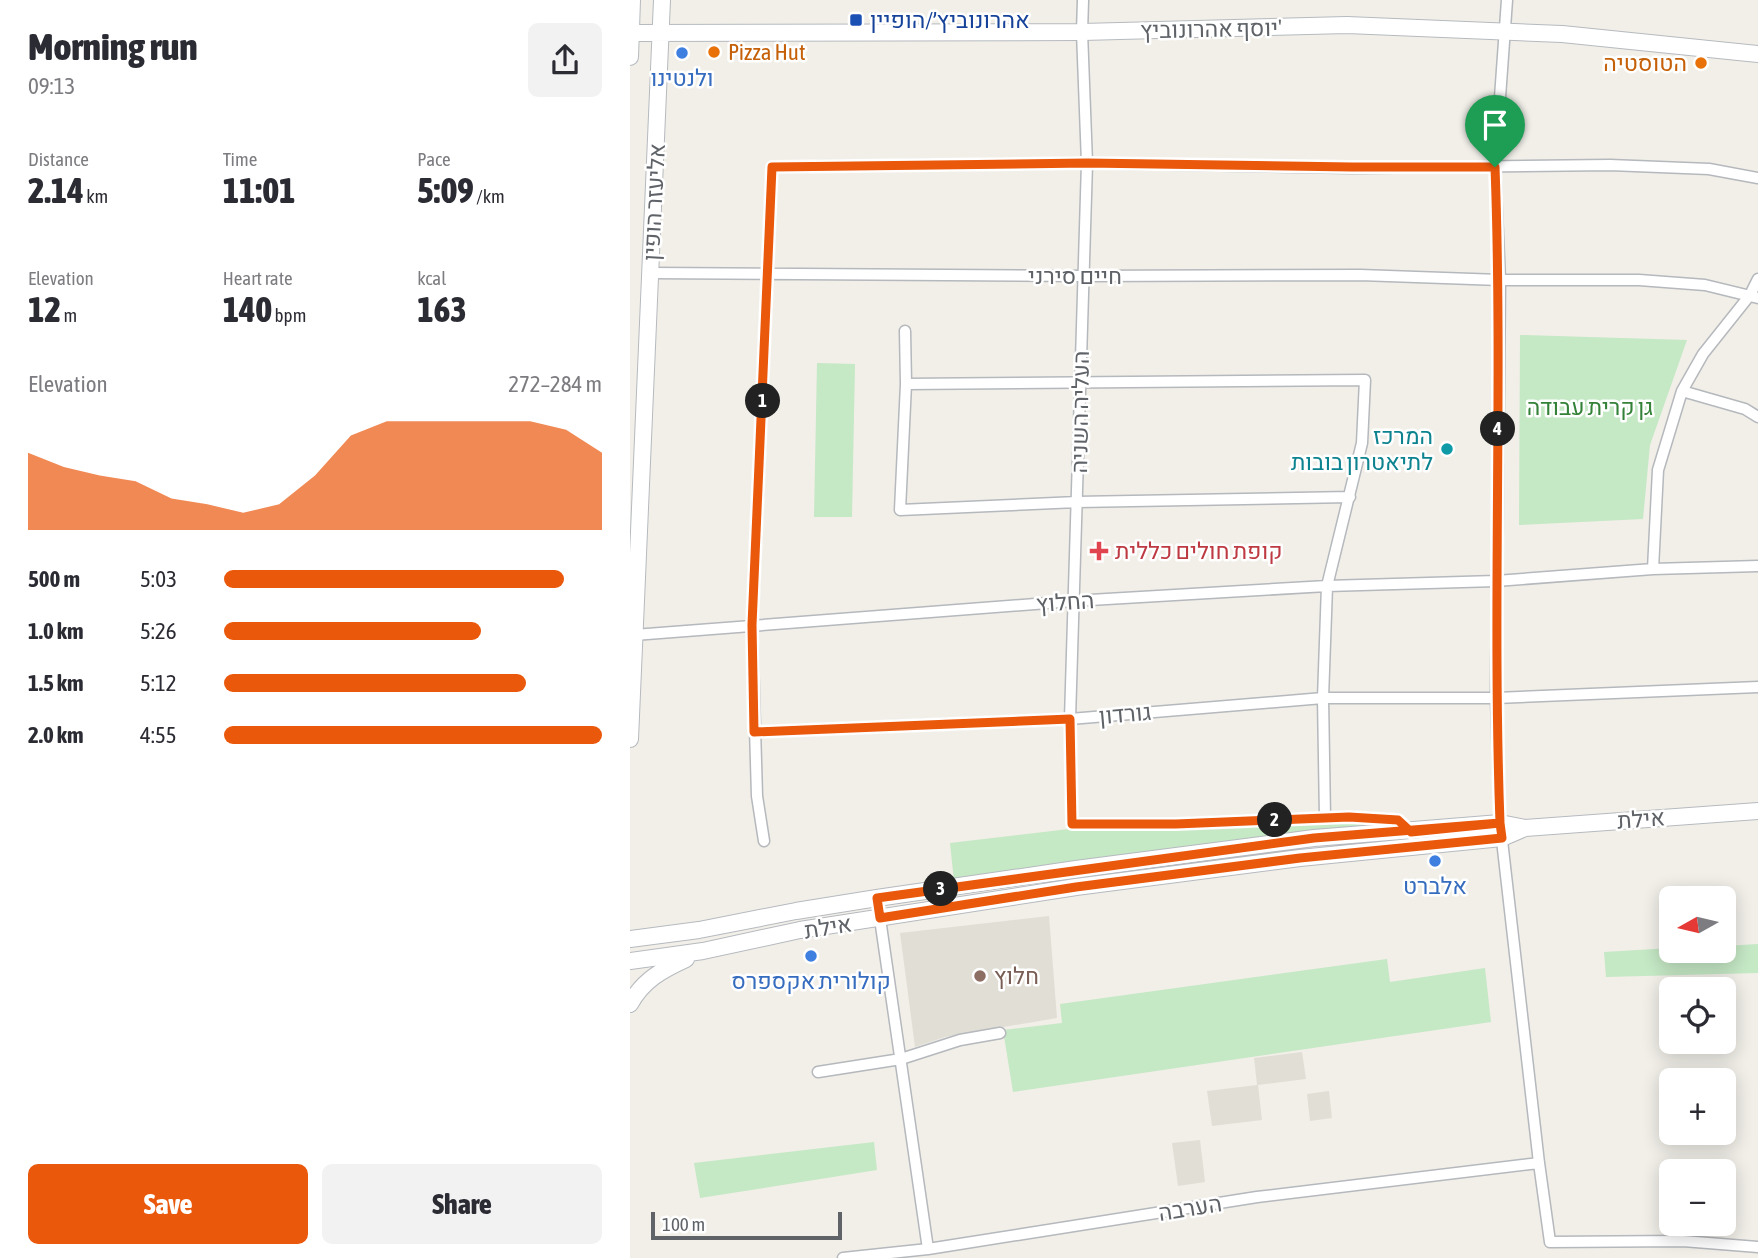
<!DOCTYPE html>
<html lang="en">
<head>
<meta charset="utf-8">
<style>
  :root { --surface:#fff; --page:#f2f2f3; --text:#2b2b33; --muted:#7c7c81; --accent:#ea580c }
  body { margin:0; font-family:"Asap Condensed",Heebo,sans-serif; background:var(--page); color:var(--text); height:100vh; display:flex; flex-direction:column; font-size:26px; white-space:nowrap }
  * { box-sizing:border-box; margin:0 }
  p { font-size:23px; color:var(--muted) }
  .icon { flex:none; width:38px; height:38px; fill:none; stroke:currentColor; stroke-width:2; stroke-linecap:round; stroke-linejoin:round }
  .map { position:relative; flex:1; overflow:hidden }
  .sheet { display:flex; flex-direction:column; background:var(--surface); width:630px }
  .sheet>* { flex:none }
  .needle { width:46px; rotate:262deg }
  .tools { position:absolute; left:1029px; top:886px; display:grid; gap:14px }
  .tools a { display:grid; place-items:center; width:77px; height:77px; border-radius:10px; background:var(--surface); box-shadow:0 4px 18px #0003; font-size:35px }
  .scale { position:absolute; left:21px; bottom:18px; width:191px; box-sizing:border-box; padding-left:7px; border:4px solid #5f6368; border-top:0; font-size:19px; line-height:24px; white-space:nowrap; color:#5f6368; -webkit-text-stroke:5px #fff; paint-order:stroke }
  .pin { position:absolute; display:grid; place-items:center; width:60px; height:60px; color:#fff; margin:-72px -30px; border-radius:50% 50% 50% 0; rotate:-45deg; box-shadow:0 0 7px #0007 }
  .pin .icon { rotate:45deg }
  .km { position:absolute; width:35px; height:35px; margin:-18px; border-radius:50%; background:#222; color:#fff; font-size:19px; line-height:35px; text-align:center }
  .round { display:grid; place-items:center; flex:none; width:74px; height:74px; border-radius:10px; background:var(--page) }
  .headline { display:flex; align-items:center; justify-content:space-between; height:119px; padding:0 28px }
  h1 { font-size:38px; font-weight:800; line-height:52px }
  .figures { display:grid; grid-template-columns:repeat(3,1fr); gap:10px; height:119px; padding:7px 28px }
  .figures div { display:grid; align-content:center }
  .figures b { font-size:35px; font-weight:800 }
  .figures small { font-size:19px; font-weight:400 }
  .figures p { font-size:19px }
  .chart { height:196px; padding:14px 28px }
  .chart p { display:flex; justify-content:space-between }
  .chart svg { width:100%; height:126px; margin-top:7px; fill:var(--accent); opacity:.7 }
  .primary-button { display:flex; gap:14px; margin-top:auto; padding:14px 28px }
  .primary-button a { flex:1; height:80px; border-radius:10px; background:var(--accent); color:#fff; font-size:28px; font-weight:800; line-height:80px; text-align:center }
  .primary-button a+a { background:var(--page); color:var(--text) }
  ul { padding:0 28px; list-style:none; font-size:23px }
  li { display:grid; grid-template-columns:112px 84px 1fr; align-items:center; height:52px }
  li i { height:18px; border-radius:9px; background:var(--accent) }
  main { display:flex; flex:1; min-height:0 }
  .map>svg:first-child { display:block }
</style>
</head>
<body>
<main>
<section class="sheet">
<div class="headline"><div><h1>Morning run</h1><p>09:13</p></div><a class="round"><svg class="icon" aria-label="share" viewBox="0 0 24 24"><path d="M12 15V3M7 8l5-5 5 5M5 13v7h14v-7"/></svg></a></div>
<div class="figures">
<div><p>Distance</p><b>2.14<small> km</small></b></div>
<div><p>Time</p><b>11:01</b></div>
<div><p>Pace</p><b>5:09<small> /km</small></b></div>
</div>
<div class="figures">
<div><p>Elevation</p><b>12<small> m</small></b></div>
<div><p>Heart rate</p><b>140<small> bpm</small></b></div>
<div><p>kcal</p><b>163</b></div>
</div>
<div class="chart"><p><span>Elevation</span>272–284 m</p>
<svg viewBox="0 0 160 44" preserveAspectRatio="none"><path d="M0 44V17L10 22L20 25L30 27L40 33L50 35L60 38L70 35L80 25L90 11L100 6L110 6L120 6L130 6L140 6L150 9L160 17V44z"/></svg>
</div>
<ul>
<li><b>500 m</b>5:03<i style="width:90%"></i></li>
<li><b>1.0 km</b>5:26<i style="width:68%"></i></li>
<li><b>1.5 km</b>5:12<i style="width:80%"></i></li>
<li><b>2.0 km</b>4:55<i style="width:100%"></i></li>
</ul>
<div class="primary-button"><a>Save</a><a>Share</a></div>
</section>
<div class="map">
<svg width="1128" height="1258" viewBox="0 0 1128 1258">
  <rect width="100%" height="100%" fill="#f1efe8"/>
  <path fill="#e1ded6" d="M419,916l8,102 -112,19 -30,10 -15,-114z
    M672,1052l4,27 -48,6 4,35 -50,6 -5,-35 50,-6 -3,-27z
    M699,1091l3,27 -22,3 -3,-27z
    M570,1140l5,42 -27,4 -6,-43z"/>
  <path fill="#c5e8c5" d="M890,335l167,5 -37,105 -7,74 -124,6z
    M187,363l38,1 -3,153h-38z
    M719,820l46,3 1,7 -442,51 -4,-38 144,-17z
    M1128,944v29l-152,4 -2,-25 67,-4v2h53v-4z
    M757,959l3,23 95,-14 6,54 -478,70 -10,-62 59,-7 -2,-19z
    M244,1142l3,28 -177,28 -6,-35z"/>
  <g fill="none" stroke-linecap="round" stroke-linejoin="round">
    <g stroke="#b5b8bc" stroke-width="13">
      <path id="street" d="M453,0l-1,32 5,131 -17,556 2,105h104l173,-7 49,3 12,11
        M877,0l-12,167 5,113 -4,418 4,125 39,340 11,79 133,-1 75,6
        M20,273l434,3 276,-1 140,5h139l66,5 53,13
        M275,331l1,53 -6,126 177,-8 273,-5
        M276,384l459,-4 -3,63 -35,143 -4,112 2,120
        M1052,391l63,18 13,8
        M1023,569l5,-99 24,-79 21,-37 47,-59 8,-16
        M4,635l439,-34 254,-15 169,-5 157,-12 105,-3
        M124,732l316,-13 253,-21h173l262,-11
        M134,841l-7,-45 -5,-171 20,-458 315,-4 265,5 258,-3 99,4 49,9
        M247,898l51,351
        M188,1072l83,-13 59,-19 40,-7
        M213,1258l85,-9 329,-52 282,-34"/>
    </g>
    <g stroke="#b6babf" stroke-width="18">
      <path id="secondary" d="M0,33l452,-1 265,-7 215,9 196,20
        M0,57l2,-57
        M0,739l32,-739
        M0,939l69,-9 97,-19 81,-13 199,-29 238,-31 186,-15 25,5 233,-17
        M0,961l73,-10 97,-21 276,-43 224,-29 202,-20 23,-10
        M0,1004c13,-24 32,-34 56,-45"/>
    </g>
    <use href="#street" stroke="#fff" stroke-width="10"/>
    <use href="#secondary" stroke="#fff" stroke-width="16"/>
  </g>
  <g fill="none" stroke-linecap="round" stroke-linejoin="round">
    <g stroke="#fff" stroke-width="14">
      <path id="route" d="M865,167h-143l-265,-4 -315,4 -20,458 2,107 316,-13 2,105h104l173,-7 49,3 13,12 89,-9 2,15 -202,20 -224,29 -196,31 -3,-20 437,-60 186,-15c-8,-219 3,-438 -5,-656"/>
    </g>
    <use href="#route" stroke="#ea580c" stroke-width="9"/>
  </g>
  <rect fill="#1a4fb4" stroke="#fff" stroke-width="2.5" x="219" y="13" width="14" height="14" rx="3.5"/>
  <g fill="#e8710a" stroke="#fff" stroke-width="2.5">
    <circle cx="84" cy="52" r="7"/>
    <circle cx="1071" cy="63" r="7"/>
  </g>
  <g fill="#3f7fe0" stroke="#fff" stroke-width="2.5">
    <circle cx="52" cy="53" r="7"/>
    <circle cx="805" cy="861" r="7"/>
    <circle cx="181" cy="956" r="7"/>
  </g>
  <circle fill="#0f9aa8" stroke="#fff" stroke-width="2.5" cx="817" cy="449" r="7"/>
  <path fill="#e0444e" stroke="#fff" stroke-width="2.5" d="M465.5 540.5h7v7h7v7h-7v7h-7v-7h-7v-7h7z"/>
  <circle fill="#8d6e63" stroke="#fff" stroke-width="2.5" cx="350" cy="976" r="7"/>
  <g text-anchor="middle" dominant-baseline="central" stroke-width="5" stroke-linejoin="round" paint-order="stroke">
    <g font-size="23" fill="#164399" stroke="#fff" text-anchor="start">
      <text x="240" y="20">אהרונוביץ׳/הופיין</text>
    </g>
    <g font-size="23" fill="#5f6368" stroke="#fff">
      <text transform="translate(581 29) rotate(-1)">יוסף אהרונוביץ'</text>
      <text transform="translate(24 202) rotate(-87)">אליעזר הופין</text>
      <text x="445" y="276">חיים סירני</text>
      <text transform="translate(450 412) rotate(-89)">העליה השניה</text>
      <text transform="translate(435 602) rotate(-4)">החלוץ</text>
      <text transform="translate(495 714) rotate(-5)">גורדון</text>
      <text transform="translate(1011 819) rotate(-4)">אילת</text>
      <text transform="translate(198 927) rotate(-9)">אילת</text>
      <text transform="translate(560 1208) rotate(-9)">הערבה</text>
    </g>
    <g font-size="23" fill="#c56008" stroke="#fff" text-anchor="start">
      <text x="98" y="52">Pizza Hut</text>
      <text x="1057" y="63" text-anchor="end">הטוסטיה</text>
    </g>
    <g font-size="23" fill="#366cbe" stroke="#fff">
      <text x="52" y="78">ולנטינו</text>
      <text x="805" y="886">אלברט</text>
      <text x="181" y="981">קולורית אקספרס</text>
    </g>
    <g font-size="23" fill="#348238" stroke="#fff">
      <text x="960" y="407">גן קרית עבודה</text>
    </g>
    <g font-size="23" fill="#0d838f" stroke="#fff" text-anchor="end">
      <text x="803" y="436">המרכז<tspan x="803" dy="26">לתיאטרון בובות</tspan></text>
    </g>
    <g font-size="23" fill="#be3a42" stroke="#fff" text-anchor="start">
      <text x="485" y="551">קופת חולים כללית</text>
    </g>
    <g font-size="23" fill="#785e54" stroke="#fff" text-anchor="start">
      <text x="364" y="976">חלוץ</text>
    </g>
  </g>
</svg>
<div class="tools">
<a><svg class="needle" viewBox="-14 -14 28 28"><path d="M0-13l5 13h-10z" fill="#e53935"/><path d="M0 13l5-13h-10z" fill="#7c7c81"/></svg></a>
<a><svg class="icon" aria-label="locate" viewBox="0 0 24 24"><circle cx="12" cy="12" r="6"/><path d="M12 2v4M12 18v4M2 12h4M18 12h4"/></svg></a>
<a>+</a>
<a>−</a>
</div>
<div class="scale">100 m</div>
<div class="pin" style="left:865px;top:167px;background:#1e9e55"><svg class="icon" aria-label="arrive" viewBox="0 0 24 24"><path d="M6 21V4h12l-3 4 3 4H6"/></svg></div>
<b class="km" style="left:133px;top:401px">1</b>
<b class="km" style="left:645px;top:820px">2</b>
<b class="km" style="left:311px;top:889px">3</b>
<b class="km" style="left:868px;top:429px">4</b>
</div>
</main>
</body>
</html>
